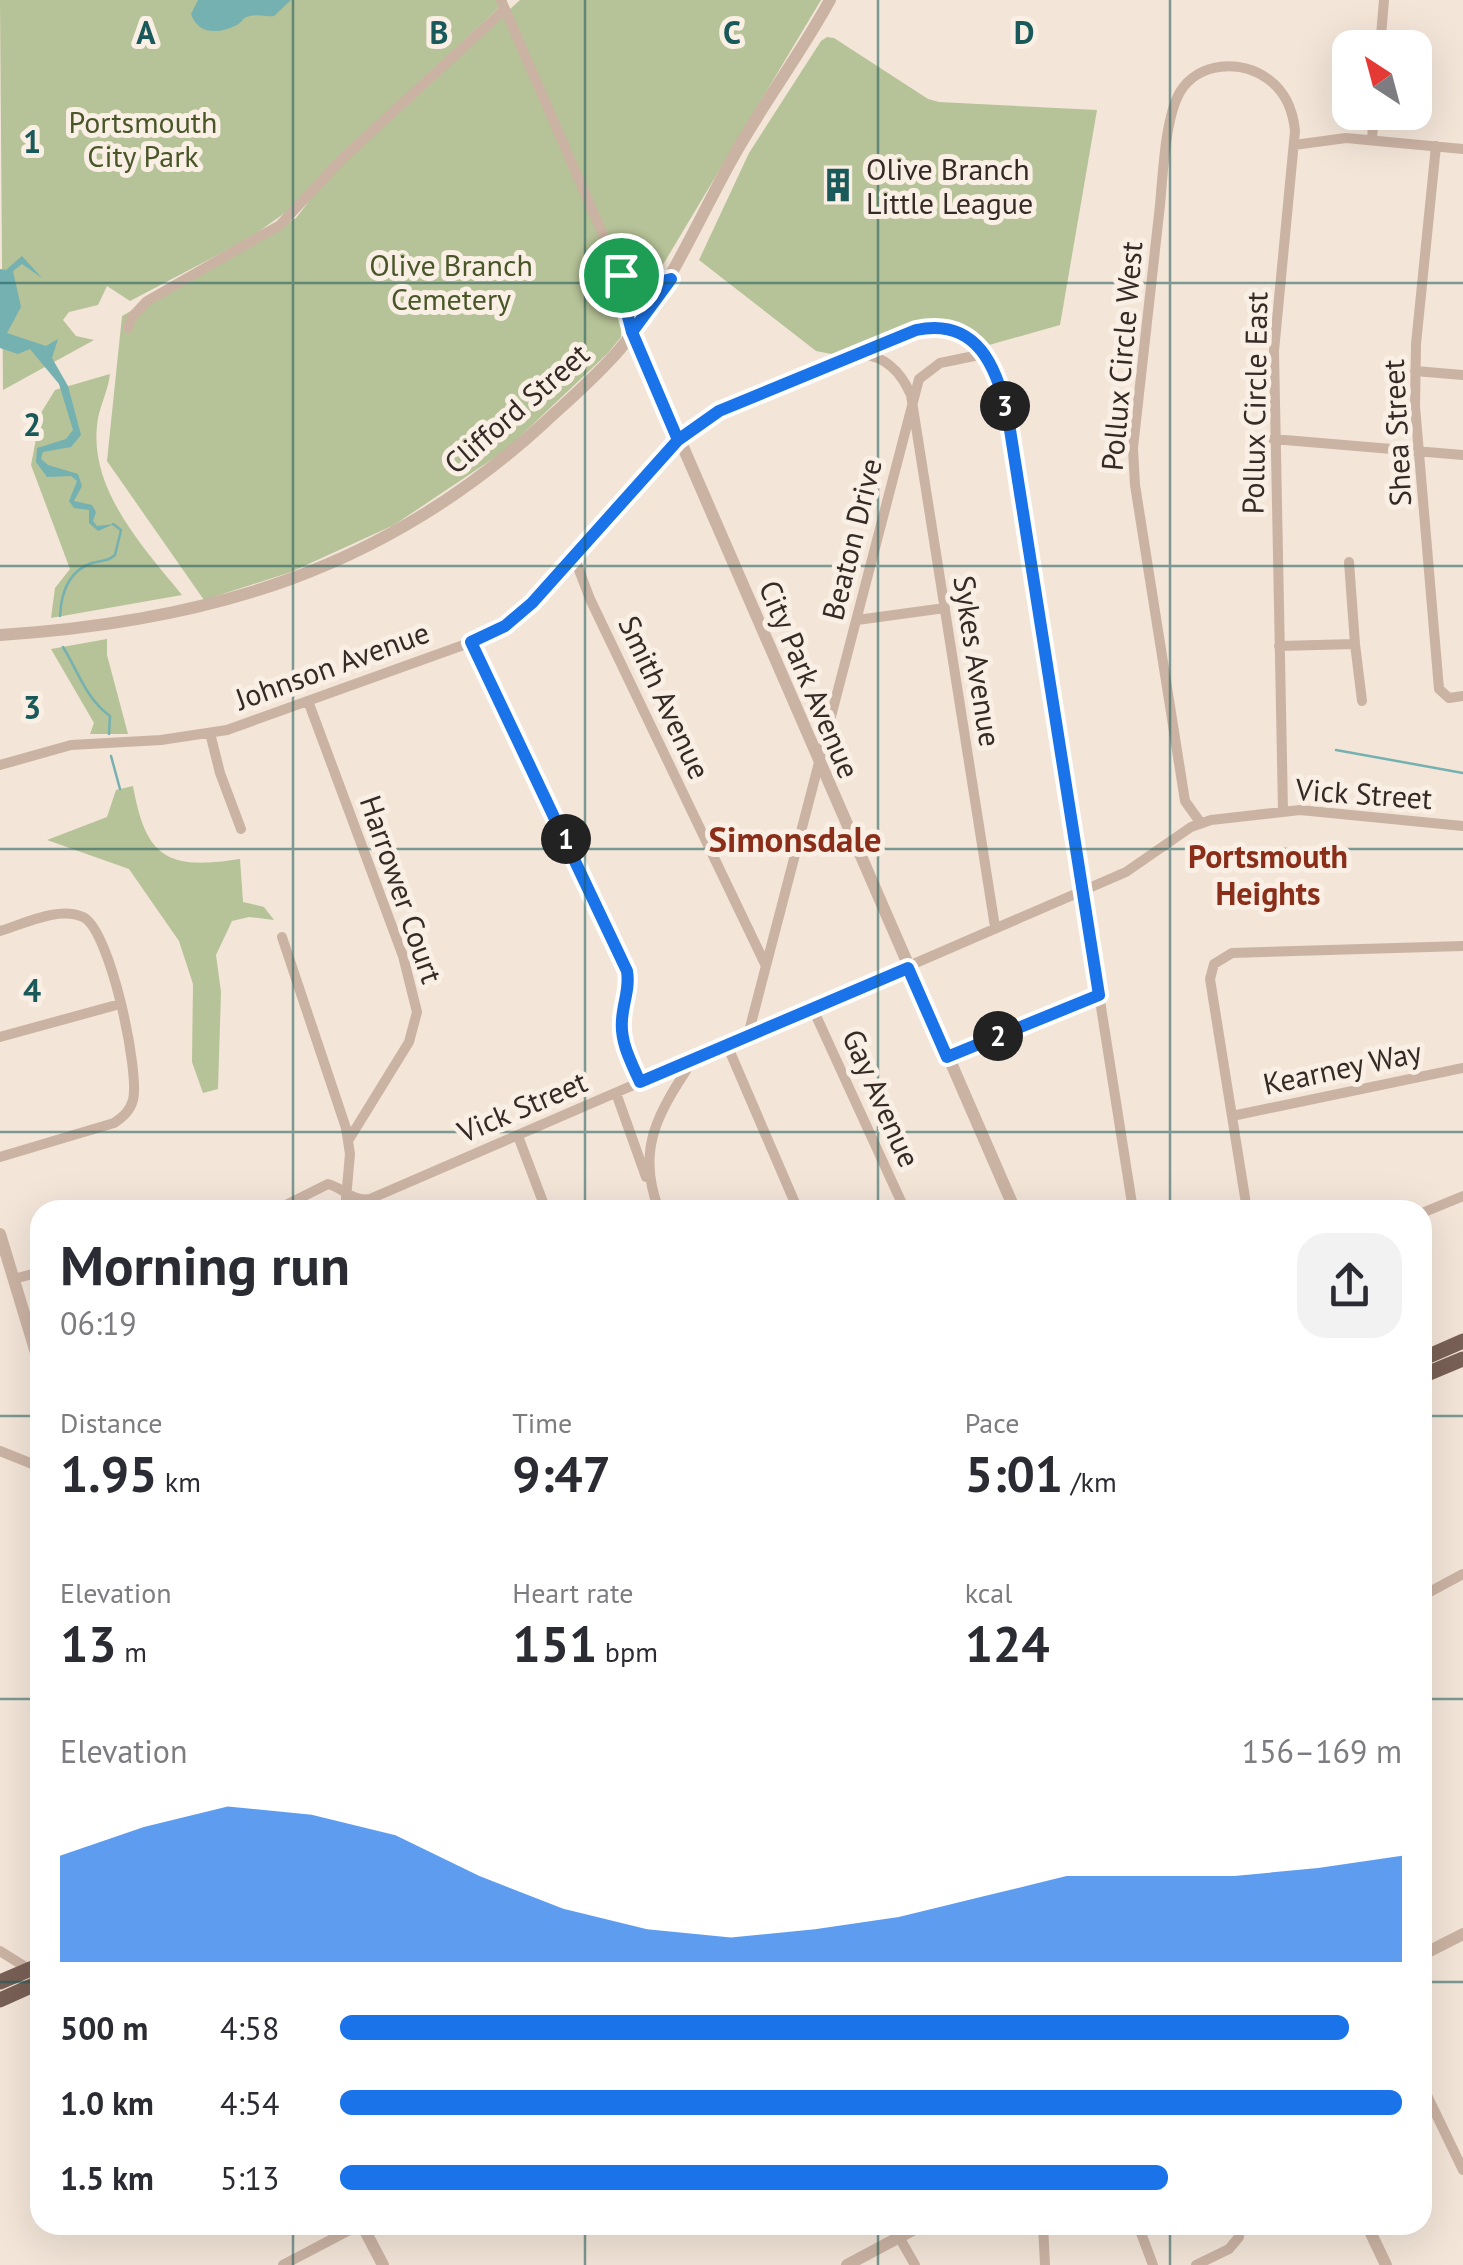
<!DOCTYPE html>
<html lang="en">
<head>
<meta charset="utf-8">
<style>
  :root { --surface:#fff; --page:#f2f2f3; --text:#2b2b33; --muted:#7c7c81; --accent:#1a73e8 }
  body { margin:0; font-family:"PT Sans",sans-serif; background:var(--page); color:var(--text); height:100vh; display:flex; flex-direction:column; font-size:38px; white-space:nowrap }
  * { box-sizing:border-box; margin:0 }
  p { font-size:32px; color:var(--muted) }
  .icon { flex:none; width:55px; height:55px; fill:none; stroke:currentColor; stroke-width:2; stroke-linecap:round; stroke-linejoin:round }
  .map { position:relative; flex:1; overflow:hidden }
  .drawer { position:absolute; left:30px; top:1200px; width:1402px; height:1035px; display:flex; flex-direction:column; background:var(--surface); border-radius:30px; box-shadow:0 10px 40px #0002 }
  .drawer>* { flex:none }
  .needle { width:65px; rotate:324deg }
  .controls { position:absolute; left:1332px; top:30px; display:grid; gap:20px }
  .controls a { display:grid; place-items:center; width:100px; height:100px; border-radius:20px; background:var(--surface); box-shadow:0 10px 40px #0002; font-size:50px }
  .pin { position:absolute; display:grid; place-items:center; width:85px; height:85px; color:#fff; margin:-42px; border:5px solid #fff; border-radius:50%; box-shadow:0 2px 10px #0007 }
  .km { position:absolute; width:50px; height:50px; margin:-25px; border-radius:50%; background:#222; color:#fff; font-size:28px; line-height:50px; text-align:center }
  .round { display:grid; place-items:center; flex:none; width:105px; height:105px; border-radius:30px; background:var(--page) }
  .headline { display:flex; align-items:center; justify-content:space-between; height:170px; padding:0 30px }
  h1 { font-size:55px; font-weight:800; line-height:75px }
  .figures { display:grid; grid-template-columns:repeat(3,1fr); gap:15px; height:170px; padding:10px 30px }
  .figures div { display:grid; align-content:center }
  .figures b { font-size:50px; font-weight:800 }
  .figures small { font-size:28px; font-weight:400 }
  .figures p { font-size:28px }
  .chart { height:280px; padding:20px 30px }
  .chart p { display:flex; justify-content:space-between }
  .chart svg { width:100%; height:180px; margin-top:10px; fill:var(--accent); opacity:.7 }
  ul { padding:0 30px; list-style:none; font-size:32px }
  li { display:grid; grid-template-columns:160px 120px 1fr; align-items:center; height:75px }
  li i { height:25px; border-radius:12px; background:var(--accent) }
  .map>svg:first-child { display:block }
</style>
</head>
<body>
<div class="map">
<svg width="1463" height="2265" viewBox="0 0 1463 2265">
  <rect width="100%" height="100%" fill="#f3e5d8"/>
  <path fill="#b6c297" d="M0,0h507l-176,165 -31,37 -50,36 -120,63 -23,-15 -9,19 -29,7 -6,8 13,16 18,4 -91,50z
    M520,0h301l-160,268 -46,2 6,17v50l-13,16 -102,97 -112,75 -103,47 -87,28 -97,-139 15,-145 174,-98 35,-45z
    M827,37l7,1 94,61 11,3 158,8 -37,215 -71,20 -21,-17 -30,-8 -31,4 -70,31 -21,-4 -117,-91 50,-107 72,-112z
    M110,374c-2,18 -12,35 -13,52 -7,65 47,122 85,169l-131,23 4,-30 15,-19 -39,-104 10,-52 14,-23z
    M107,639v16l21,79h-38l4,-11 -43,-74z
    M133,786c13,73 35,84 107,73l3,43 21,5 10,13 -25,-3 -17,4 -16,34 5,37 -3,97 -15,4 -11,-31 1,-78 -14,-43 -50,-72 -82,-29 60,-23 9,-27z"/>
  <path fill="#75b1b0" d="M198,0h93l-17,16c-7,1 -16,-2 -24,0 -9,2 -5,4 -13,9 -18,9 -39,10 -46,-11z
    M22,256l20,22 -20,-14 -9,7 8,36 -14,26 39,13 12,-7 -6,19 16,28 13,49 -10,12 -28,5 -2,7 7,6 30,9 4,12 -8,15 18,4 4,7 -3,9 4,5 17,-2 -16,7 -9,-8v-13l-15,-2 -5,-7 8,-20 -6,-5 -24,1 -11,-15 1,-14 29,-9 7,-9 -14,-46 -29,-35 -12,5 -18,-6v-79l6,1z"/>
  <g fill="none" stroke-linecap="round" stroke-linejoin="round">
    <path stroke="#75b1b0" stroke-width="2.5" d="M60,616c1,-22 8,-45 32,-53 10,-3 15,-1 23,-8l6,-25 -8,-6
      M63,647c15,24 23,52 47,69l-1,18
      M1336,750l127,23
      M111,756l9,33"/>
    <path stroke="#cbb3a3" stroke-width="10" d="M501,0l109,251 23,81
      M1380,48l4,-48
      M1372,139l2,-27
      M1294,145l52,-7 117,11
      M1436,146l-20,198 -1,62 24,283 10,9 14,-2
      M128,328l4,-11 15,-16 133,-76 62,-66 163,-150
      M860,354c26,2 41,18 51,41l84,532
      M1415,371l48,4
      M1273,439l190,16
      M573,554l17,45 176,367
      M857,620l88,-12
      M471,642l156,329c3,18 -4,31 -5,49 -2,22 9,42 18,62
      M1355,644l7,57
      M1279,646l76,-2 -6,-82
      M308,701l95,255 14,56 -8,30 -61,99
      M210,733l10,40 21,56
      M0,765l71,-20 90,-5 66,-10 256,-92 22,-12 27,-23 146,-163 26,-21 190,-81 38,-11 26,4 20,14 20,37 10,35 125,793
      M1200,822l-15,-21 -50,-316 -2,-37c9,-81 18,-162 27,-243 3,-31 5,-87 20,-113 18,-30 61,-33 88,-13 18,13 25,31 27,52l-21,220 9,460
      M0,931c24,-7 58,-25 83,-14 27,12 57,155 50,183 -3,11 -10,17 -19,23l-114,34
      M282,937l64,191 4,26 -5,56
      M812,1007l93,203
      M748,1035l171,-656 21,-16 44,-9
      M0,1037l120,-33
      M727,1045l71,165
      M947,1057l152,-62
      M616,1093l30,84
      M1232,1116l231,-48
      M518,1136l28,74
      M276,1210l52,-26c16,4 24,18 42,15l756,-327 65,-45 20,-7 89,-10 163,16
      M659,1210c-24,-62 0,-98 34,-150
      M1247,1210l-37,-231 4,-15 18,-11 231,-7
      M1422,1213l41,-17
      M14,1279l26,-7
      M0,1451l40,16
      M1422,1596l41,-22
      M0,1951l40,25
      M1422,2085l41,85
      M1043,2225l2,40
      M1138,2225l15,40
      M899,2237l16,28
      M283,2265l76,-40
      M1196,2265l33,-16 10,-12"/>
    <path stroke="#cbb3a3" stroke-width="12" d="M615,267c15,19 32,23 54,13
      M633,332l382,878
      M0,635c212,-14 385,-66 544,-212 26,-24 53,-47 76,-74 48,-57 75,-123 111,-188 30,-55 69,-106 99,-161
      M0,1234l40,132
      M1422,1955l41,-21
      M362,2225l21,40
      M1367,2225l19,40
      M847,2265l75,-40"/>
    <path stroke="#796056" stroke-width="15" d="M1422,1359l41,-18
      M1422,1376l41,-17
      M0,1982l40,-17
      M0,2000l40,-18"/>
  </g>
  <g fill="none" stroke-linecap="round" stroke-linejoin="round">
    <g stroke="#fff" stroke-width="20">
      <path id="route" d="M621,275l-6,-8 17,65 46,108 -146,163 -27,23 -34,16 156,329c3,18 -4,31 -5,49 -2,22 9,42 18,62l268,-114 39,89 152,-62 -91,-578c-11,-50 -31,-100 -92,-87l-197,81 -41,29 -46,-108 39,-53 -28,7 -22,-11"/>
    </g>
    <use href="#route" stroke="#1a73e8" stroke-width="12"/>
  </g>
  <path fill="none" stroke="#19595a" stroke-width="2.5" stroke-opacity="0.55" d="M293,0v1210M585,0v1210M878,0v1210M1170,0v1210M0,283h1463M0,566h1463M0,849h1463M0,1132h1463M0,1416h40M1422,1416h41M0,1699h40M1422,1699h41M0,1982h40M1422,1982h41M293,2225v40M585,2225v40M878,2225v40M1170,2225v40"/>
  <defs>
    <g id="building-bare" transform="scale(2.7)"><path d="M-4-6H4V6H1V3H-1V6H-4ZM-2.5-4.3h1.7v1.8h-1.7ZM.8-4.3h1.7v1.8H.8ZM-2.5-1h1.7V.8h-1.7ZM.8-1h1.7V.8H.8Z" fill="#19595a" stroke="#faefe4" stroke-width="2.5" paint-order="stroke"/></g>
  </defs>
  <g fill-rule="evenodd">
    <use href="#building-bare" x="838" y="185"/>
  </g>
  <g text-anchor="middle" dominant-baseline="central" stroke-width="10" stroke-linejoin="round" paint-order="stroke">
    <g font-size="30" fill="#485628" stroke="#faefe4">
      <text x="143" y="121">Portsmouth<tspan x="143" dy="34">City Park</tspan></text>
      <text x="451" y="264">Olive Branch<tspan x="451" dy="34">Cemetery</tspan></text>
    </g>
    <g font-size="30" fill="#362a26" stroke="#faefe4" text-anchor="start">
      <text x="866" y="168">Olive Branch<tspan x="866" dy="34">Little League</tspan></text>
    </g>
    <g font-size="30" fill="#362a26" stroke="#faefe4">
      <text transform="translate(1121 356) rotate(-85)">Pollux Circle West</text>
      <text transform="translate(1254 403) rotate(-89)">Pollux Circle East</text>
      <text transform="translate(516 408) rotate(-41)">Clifford Street</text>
      <text transform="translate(1396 433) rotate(-93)">Shea Street</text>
      <text transform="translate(851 539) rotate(-76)">Beaton Drive</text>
      <text transform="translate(978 661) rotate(81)">Sykes Avenue</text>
      <text transform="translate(332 665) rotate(-20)">Johnson Avenue</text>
      <text transform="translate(810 679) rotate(67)">City Park Avenue</text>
      <text transform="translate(665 697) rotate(65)">Smith Avenue</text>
      <text transform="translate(1364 793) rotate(4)">Vick Street</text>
      <text transform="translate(402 889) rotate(71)">Harrower Court</text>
      <text transform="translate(1342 1067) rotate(-12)">Kearney Way</text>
      <text transform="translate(882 1098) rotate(66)">Gay Avenue</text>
      <text transform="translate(522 1106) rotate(-23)">Vick Street</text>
    </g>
    <g font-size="32" font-weight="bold" fill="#8a2e1a" stroke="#faefe4">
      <text x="1268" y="856">Portsmouth<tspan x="1268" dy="37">Heights</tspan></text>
    </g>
    <g font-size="35" font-weight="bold" fill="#8a2e1a" stroke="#faefe4">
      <text x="795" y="839">Simonsdale</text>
    </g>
  </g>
  <g font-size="32" text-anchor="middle" font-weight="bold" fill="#19595a" stroke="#faefe4" stroke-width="10" stroke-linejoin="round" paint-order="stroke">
    <text x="146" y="44">A</text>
    <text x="439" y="44">B</text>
    <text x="732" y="44">C</text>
    <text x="1024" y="44">D</text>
    <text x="32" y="153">1</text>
    <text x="32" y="436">2</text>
    <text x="32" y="719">3</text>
    <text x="32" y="1002">4</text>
  </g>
</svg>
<div class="controls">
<a><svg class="needle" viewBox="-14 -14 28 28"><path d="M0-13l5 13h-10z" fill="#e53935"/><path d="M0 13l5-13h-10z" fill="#7c7c81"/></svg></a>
</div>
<div class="pin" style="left:621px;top:275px;background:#1e9e55"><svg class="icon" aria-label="arrive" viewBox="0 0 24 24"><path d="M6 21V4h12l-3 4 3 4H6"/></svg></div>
<b class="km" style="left:566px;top:839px">1</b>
<b class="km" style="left:998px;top:1036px">2</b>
<b class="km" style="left:1005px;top:406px">3</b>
<section class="drawer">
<div class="headline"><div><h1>Morning run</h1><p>06:19</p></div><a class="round"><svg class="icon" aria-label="share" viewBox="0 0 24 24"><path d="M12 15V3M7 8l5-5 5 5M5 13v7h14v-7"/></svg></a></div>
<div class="figures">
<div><p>Distance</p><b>1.95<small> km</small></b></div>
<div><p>Time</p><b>9:47</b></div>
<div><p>Pace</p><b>5:01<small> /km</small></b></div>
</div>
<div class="figures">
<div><p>Elevation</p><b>13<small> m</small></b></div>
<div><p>Heart rate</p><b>151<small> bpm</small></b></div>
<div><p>kcal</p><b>124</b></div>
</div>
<div class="chart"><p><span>Elevation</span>156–169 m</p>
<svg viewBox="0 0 160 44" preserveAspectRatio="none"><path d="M0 44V18L10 11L20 6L30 8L40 13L50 23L60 31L70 36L80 38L90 36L100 33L110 28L120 23L130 23L140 23L150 21L160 18V44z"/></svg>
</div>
<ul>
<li><b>500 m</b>4:58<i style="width:95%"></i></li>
<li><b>1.0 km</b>4:54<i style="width:100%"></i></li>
<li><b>1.5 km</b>5:13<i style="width:78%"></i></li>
</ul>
</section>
</div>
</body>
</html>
